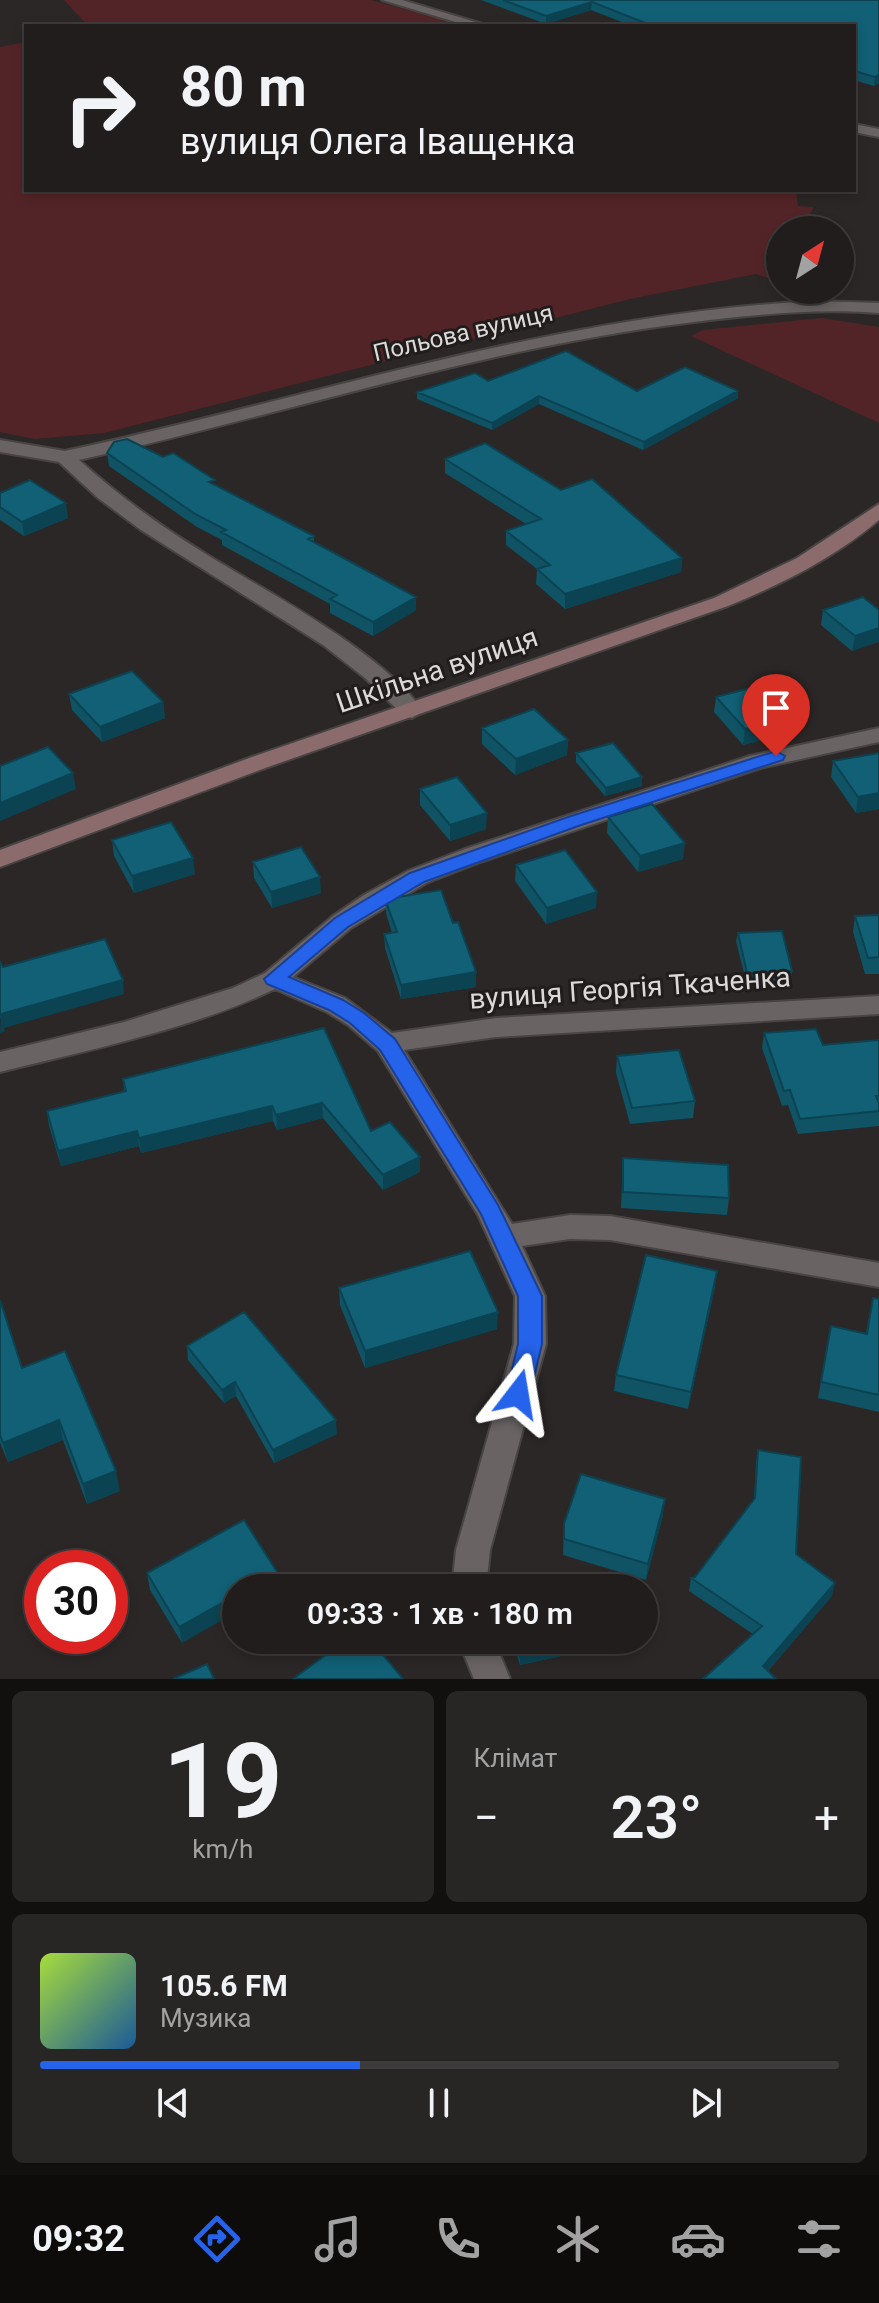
<!DOCTYPE html>
<html lang="uk">
<head>
<meta charset="utf-8">
<style>
  body { margin:0; font-family:Roboto,sans-serif; background:#282625; color:#f1f3f6; height:100vh; display:flex; flex-direction:column; font-size:30px; white-space:nowrap }
  * { box-sizing:border-box; margin:0 }
  p { font-size:26px; color:#a2a2a3 }
  .icon { flex:none; width:44px; height:44px; fill:none; stroke:currentColor; stroke-width:2; stroke-linecap:round; stroke-linejoin:round }
  .map { position:relative; height:1679px; overflow:hidden }
  .sheet { display:flex; flex-direction:column; gap:12px; padding:12px; background:#12100f; flex:1 }
  .sheet>* { flex:none }
  .hud { position:absolute; left:24px; top:24px; width:832px; height:168px; border-radius:0px; box-shadow:0 4px 12px #0003,0 0 0 2px #3d3b3b; background:#201d1c; color:#f1f3f6; overflow:hidden }
  .needle { width:52px; rotate:36deg }
  .fabs { position:absolute; left:766px; top:216px; display:grid; gap:16px }
  .fabs a { display:grid; place-items:center; width:88px; height:88px; border-radius:50%; background:#201d1c; box-shadow:0 4px 12px #0003,0 0 0 2px #3d3b3b; font-size:40px }
  .speed { position:absolute; left:24px; top:1550px; display:flex; gap:16px; font-size:40px; font-weight:700; text-align:center }
  .speed>* { display:grid; place-content:center; width:104px; height:104px; border-radius:50%; background:#201d1c; box-shadow:0 4px 12px #0003,0 0 0 2px #3d3b3b; line-height:1 }
  .speed .limit { border:12px solid #d22; background:#fff; color:#111 }
  .pin { position:absolute; display:grid; place-items:center; width:68px; height:68px; color:#fff; margin:-82px -34px; border-radius:50% 50% 50% 0; rotate:-45deg; box-shadow:0 0 8px #0007 }
  .pin .icon { rotate:45deg }
  .me { position:absolute; width:88px; margin:-44px; rotate:14deg; stroke-linejoin:round; filter:drop-shadow(0 0 6px #0008) }
  .turn { display:flex; align-items:center; gap:28px; height:168px; padding:0 24px; font-size:36px }
  .turn .icon { width:104px; height:104px; stroke-width:2.5 }
  .turn b { display:block; font-size:56px; line-height:68px }
  .big { font-size:60px; font-weight:600; line-height:1.1 }
  .sheet .tile { flex:1; display:flex; flex-direction:column; justify-content:center; gap:12px; min-width:0; padding:0 28px; border-radius:12px; background:#282625 }
  .sheet .dial { align-items:center; gap:0 }
  .dial b { font-size:104px; line-height:1 }
  .song { display:flex; align-items:center; gap:24px }
  .cover { width:96px; height:96px; border-radius:12px; background:linear-gradient(135deg,hsl(80 70% 55%),hsl(210 70% 35%)) }
  .played { height:8px; border-radius:4px; background:linear-gradient(90deg,#2563eb 40%,#3d3b3b 40%) }
  .keys { display:flex; justify-content:space-around; direction:ltr }
  .heat { display:flex; justify-content:space-between; align-items:center; font-size:44px; direction:ltr }
  .sheet .tiles { flex:1; display:grid; gap:12px; grid-template-columns:1fr 1fr }
  .tile:last-child { grid-column:span 2 }
  .trip { position:absolute; left:222px; top:1574px; width:436px; height:80px; border-radius:40px; background:#201d1c; box-shadow:0 4px 12px #0003,0 0 0 2px #3d3b3b; font-weight:600; line-height:80px; text-align:center }
  .tabs { display:flex; height:128px; justify-content:space-around; align-items:center; background:#0d0c0b; color:#a2a2a3 }
  .tabs .icon { width:56px; height:56px }
  .tabs .selected { color:#2563eb }
  .tabs b { font-size:36px; color:#f1f3f6 }
  .map>svg:first-child { display:block }
  .green { fill:#532427 }
  .lines { fill:none; stroke-linecap:round; stroke-linejoin:round }
  .street-casing { stroke:#484444; stroke-width:4 }
  .secondary-casing { stroke:#484444; stroke-width:4 }
  .street { fill:#696363; fill-rule:evenodd }
  .secondary { fill:#8b6b6c; fill-rule:evenodd }
  .wall { fill:#0f5365 }
  .shaded-wall { fill:#0c4352 }
  .building { fill:#116075; stroke:#0c4352; stroke-width:2 }
  .route { fill:#2563eb; stroke:#184099; stroke-width:2 }
  .labels { text-anchor:middle; dominant-baseline:central; stroke-width:6; stroke-linejoin:round; paint-order:stroke }
  .far-street-label { font-size:24px; fill:#dcd9d9; stroke:#221d1d }
  .street-label { font-size:28px; fill:#dcd9d9; stroke:#221d1d }
</style>
</head>
<body>
<div class="map">
<svg width="879" height="1679" viewBox="0 0 879 1679">
  <rect width="100%" height="100%" fill="#2b2726"/>
  <path class="green" d="M64,0H371L465,26H88Z
    M26,42V190H796L798,206L814,207L800,230H780V282L756,274L630,299L104,433L35,439L0,432V47Z
    M822,318L879,327V423L691,336L703,330Z"/>
  <g class="lines">
    <g class="street-casing">
      <path id="street" d="M382,0H402L489,26H469Z
        M854,124L879,129V137L854,132Z
        M817,301L879,303V313C815,308 750,315 686,323C480,349 281,415 79,460C117,494 157,524 201,551C266,592 379,649 423,711L412,718L404,716L365,678L323,645L141,530L98,498L59,462L0,452V440L65,451C315,397 560,313 817,301Z
        M879,728V742L764,767L483,861L426,883L351,928L293,977L345,998L392,1033L496,1018L879,996V1014L496,1037L404,1050L512,1224L570,1215L610,1216L879,1263V1287L610,1240L570,1239L522,1246L545,1296L546,1344L490,1550L486,1588H452L456,1550L514,1344L515,1296L478,1215L378,1051L348,1025L327,1012L275,989C189,1030 92,1049 0,1072V1052L124,1022L233,988L265,973L333,916L364,895L408,871L465,849L750,756Z
        M458,1640H494L510,1679H474Z"/>
    </g>
    <g class="secondary-casing">
      <path id="secondary" d="M879,504V520C834,558 782,584 728,606L268,767L0,867V850L252,757L714,598L797,558Z"/>
    </g>
    <use href="#street" class="street"/>
    <use href="#secondary" class="secondary"/>
  </g>
  <path class="wall" d="M481,0H879V83L874,86L854,80V26H632L591,10L546,24Z
    M488,381L637,391L738,398L643,450L539,404L492,430L417,399V392Z
    M107,453L215,485L314,536V542L416,610L373,636L330,613V604L222,545V540L197,527L109,466Z
    M445,459L561,490L682,558L681,572L565,609L536,584L537,569L506,545V531L526,524L445,473Z
    M0,493L68,518L24,536L0,520Z
    M823,610H879L852,651L821,625Z
    M69,694L163,702L165,718L102,742L72,710Z
    M716,697L801,730L743,745L714,712Z
    M482,728L568,740L567,755L515,775L482,744Z
    M576,753L642,786L605,796L576,762Z
    M879,753V809L856,813L831,777L833,761Z
    M420,789L486,829L450,841L420,805Z
    M608,817L683,859L638,872L607,833Z
    M112,840L195,874L134,893L114,856Z
    M253,862L321,893L272,908L254,878Z
    M516,865L596,908L546,924L515,881Z
    M385,899L476,987L401,999L385,948L384,934L392,933L386,913Z
    M879,915V974H865L853,932L855,916Z
    M738,933L792,971L791,980L746,981L736,941Z
    M324,1028L371,1131L420,1172L383,1190L323,1118L277,1130L273,1121L141,1153L139,1146L61,1166L49,1126L47,1111L124,1091L123,1079Z
    M764,1033L823,1045L879,1040V1126L798,1134L788,1105L782,1106L762,1048Z
    M617,1056L695,1101L693,1118L630,1124L616,1073Z
    M623,1158L729,1198L727,1215L621,1208Z
    M715,1287L688,1409L614,1391L616,1375Z
    M339,1288L497,1329L365,1368L340,1305Z
    M873,1298L879,1299V1412L818,1398L831,1326L866,1333Z
    M0,1300L22,1368L120,1491L87,1504L63,1440L8,1462L0,1443Z
    M187,1346L337,1434L274,1463L236,1396L224,1403L188,1360Z
    M758,1450L796,1554L832,1596L768,1671L703,1679L753,1634L689,1591L691,1578L695,1577L754,1500L756,1463Z
    M663,1515L646,1580L563,1555L564,1524Z
    M277,1572L279,1588H236L182,1643L150,1590L147,1573Z
    M512,1640H575L576,1645L575,1653L520,1665Z"/>
  <path class="shaded-wall" d="M592,2L591,10L546,24V16Z
    M879,75V83L874,86L875,77Z
    M738,391V398L643,450L644,442Z
    M539,396V404L492,430V423Z
    M66,503L68,518L24,536L22,522Z
    M682,558L681,572L565,609V594Z
    M416,597V610L373,636V622Z
    M879,628V642L852,651L855,636Z
    M163,702L165,718L102,742L100,727Z
    M804,714L801,730L743,745L745,729Z
    M568,740L567,755L515,775L516,759Z
    M73,773L76,789L0,821V803Z
    M642,777V786L605,796L606,788Z
    M879,793V809L856,813L858,797Z
    M487,813L486,829L450,841V825Z
    M685,843L683,859L638,872L640,856Z
    M193,858L195,874L134,893L132,876Z
    M320,877L321,893L272,908L271,892Z
    M597,892L596,908L546,924L547,908Z
    M476,972V987L401,999V985Z
    M123,980L124,994L4,1028L5,1031L0,1033L1,1014Z
    M322,1103L323,1118L277,1130L276,1115Z
    M272,1106L273,1121L141,1153L139,1138Z
    M137,1131L139,1146L61,1166L58,1151Z
    M420,1157V1172L383,1190V1175Z
    M717,1271L715,1287L688,1409L691,1392Z
    M498,1312L497,1329L365,1368V1351Z
    M235,1382L236,1396L224,1403L222,1390Z
    M59,1420L63,1440L8,1462L3,1443Z
    M336,1420L337,1434L274,1463L273,1450Z
    M116,1471L120,1491L87,1504L83,1484Z
    M665,1499L663,1515L646,1580L648,1564Z
    M277,1572L279,1588H249Z
    M835,1583L832,1596L761,1679L763,1666Z
    M236,1595V1612L182,1643L179,1627Z
    M576,1645L575,1653L520,1665V1657Z"/>
  <path class="building" d="M503,0H879V75L875,77L854,71V26H653L592,2L546,16Z
    M566,351L637,391L685,367L738,391L644,442L539,396L492,423L417,392L475,373L488,381Z
    M127,439L163,457L173,453L215,480L209,482L314,536L308,539L416,597L373,622L330,599L337,595L221,532L226,530L195,514L107,453L114,442Z
    M485,443L561,490L592,479L682,558L565,594L537,569L550,565L506,531L541,519L445,459Z
    M30,480L66,503L22,522L0,507V493Z
    M863,597L879,610V628L855,636L823,610Z
    M132,671L163,702L100,727L69,694Z
    M773,682L804,714L745,729L716,697Z
    M534,709L568,740L516,759L482,728Z
    M613,743L642,777L606,788L576,753Z
    M48,747L73,773L0,803V766Z
    M879,753V793L858,797L833,761Z
    M457,777L487,813L450,825L420,789Z
    M652,804L685,843L640,856L608,817Z
    M171,822L193,858L132,876L112,840Z
    M301,847L320,877L271,892L253,862Z
    M565,850L597,892L547,908L516,865Z
    M441,890L453,923L458,922L476,972L401,985L384,934L397,932L385,899Z
    M879,915V957L868,958L855,916Z
    M782,931L792,971L747,973L738,933Z
    M105,939L123,980L1,1014L2,1017L0,1018V962L3,967Z
    M324,1028L371,1131L390,1122L420,1157L383,1175L322,1103L276,1115L272,1106L139,1138L137,1131L58,1151L47,1111L126,1091L123,1079Z
    M816,1029L823,1045L879,1040V1096H876L879,1103V1111L800,1119L790,1090L784,1091L764,1033Z
    M679,1050L695,1101L632,1108L617,1056Z
    M623,1158L728,1165L729,1198L623,1192Z
    M470,1251L498,1312L365,1351L339,1288Z
    M646,1255L717,1271L691,1392L616,1375Z
    M873,1298L879,1299V1395L821,1382L831,1326L867,1334Z
    M0,1300L22,1368L65,1351L116,1471L83,1484L59,1420L3,1443L0,1435Z
    M244,1312L336,1420L273,1450L235,1382L222,1390L187,1346Z
    M758,1450L801,1457L796,1554L835,1583L763,1666L776,1679H703L762,1626L691,1578L695,1577L755,1498Z
    M581,1474L665,1499L648,1564L564,1539V1524Z
    M244,1520L277,1572L249,1588H236V1595L179,1627L147,1573Z
    M346,1640H371L403,1679H293Z
    M515,1640H575L576,1645L520,1657Z
    M207,1664L214,1679H173Z"/>
  <path class="route" d="M776,751L785,756L783,760L581,825L424,882L348,927L289,977L343,1000L364,1013L395,1039L498,1205L542,1296V1344L530,1394L526,1401L518,1404L509,1401L506,1394L518,1344V1296L481,1214L380,1050L350,1023L329,1010L267,984L264,979L335,918L410,873L568,817Z"/>
  <g class="labels">
    <g class="far-street-label">
      <text transform="translate(463 333) rotate(-13)">Польова вулиця</text>
    </g>
    <g class="street-label">
      <text transform="translate(437 670) rotate(-19)">Шкільна вулиця</text>
      <text transform="translate(630 988) rotate(-4)">вулиця Георгія Ткаченка</text>
    </g>
  </g>
</svg>
<div class="fabs">
<a><svg class="needle" viewBox="-14 -14 28 28"><path d="M0-13l5 13h-10z" fill="#e53935"/><path d="M0 13l5-13h-10z" fill="#a2a2a3"/></svg></a>
</div>
<div class="speed"><div class="limit">30</div></div>
<div class="pin" style="left:776px;top:756px;background:#d93025"><svg class="icon" aria-label="arrive" viewBox="0 0 24 24"><path d="M6 21V4h12l-3 4 3 4H6"/></svg></div>
<svg class="me" style="left:518px;top:1394px" viewBox="-20 -20 40 40"><path d="M0-17L14 15 0 8-14 15z" fill="#2563eb" stroke="#fff" stroke-width="4"/></svg>
<div class="trip">09:33 · 1 хв · 180 m</div>
<div class="hud">
<div class="turn"><svg class="icon" aria-label="right" viewBox="0 0 24 24"><path d="M7 20v-9h11M14 6l5 5-5 5"/></svg><div><b>80 m</b>вулиця Олега Іващенка</div></div>
</div>
</div>
<section class="sheet">
<div class="tiles">
<div class="tile dial"><b>19</b><p>km/h</p></div>
<div class="tile"><p>Клімат</p>
<div class="heat"><a>−</a><b class="big">23°</b><a>+</a></div>
</div>
<div class="tile">
<div class="song"><i class="cover"></i><div><b>105.6 FM</b><p>Музика</p></div></div>
<div class="played"></div>
<div class="keys"><svg class="icon" aria-label="previous" viewBox="0 0 24 24"><path d="M18 5L8 12l10 7zM5 5v14"/></svg><svg class="icon" aria-label="pause" viewBox="0 0 24 24"><path d="M8 5v14M16 5v14"/></svg><svg class="icon" aria-label="next" viewBox="0 0 24 24"><path d="M6 5l10 7-10 7zM19 5v14"/></svg></div>
</div>
</div>
</section>
<nav class="tabs">
<b>09:32</b>
<svg class="icon selected" aria-label="directions" viewBox="0 0 24 24"><path d="M12 3l9 9-9 9-9-9zM9 14v-3h6M13 9l2 2-2 2"/></svg>
<svg class="icon" aria-label="music" viewBox="0 0 24 24"><path d="M9 18V5l10-2v13"/><circle cx="6" cy="18" r="3"/><circle cx="16" cy="16" r="3"/></svg>
<svg class="icon" aria-label="phone" viewBox="0 0 24 24"><path d="M5 4h4l2 5-3 2q2 4 5 5l2-3 5 2v4C11 20 4 13 5 4z"/></svg>
<svg class="icon" aria-label="climate" viewBox="0 0 24 24"><path d="M12 3v18M4 7l16 10M4 17L20 7"/></svg>
<svg class="icon" aria-label="car" viewBox="0 0 24 24"><path d="M5 17H2v-5l4-1 3-4h7l3 4 3 1v5h-3M9 17h6M6 11h13"/><circle cx="7" cy="17" r="2"/><circle cx="17" cy="17" r="2"/></svg>
<svg class="icon" aria-label="filters" viewBox="0 0 24 24"><path d="M4 7h16M4 17h16"/><circle cx="9" cy="7" r="2"/><circle cx="15" cy="17" r="2"/></svg>
</nav>
</body>
</html>
